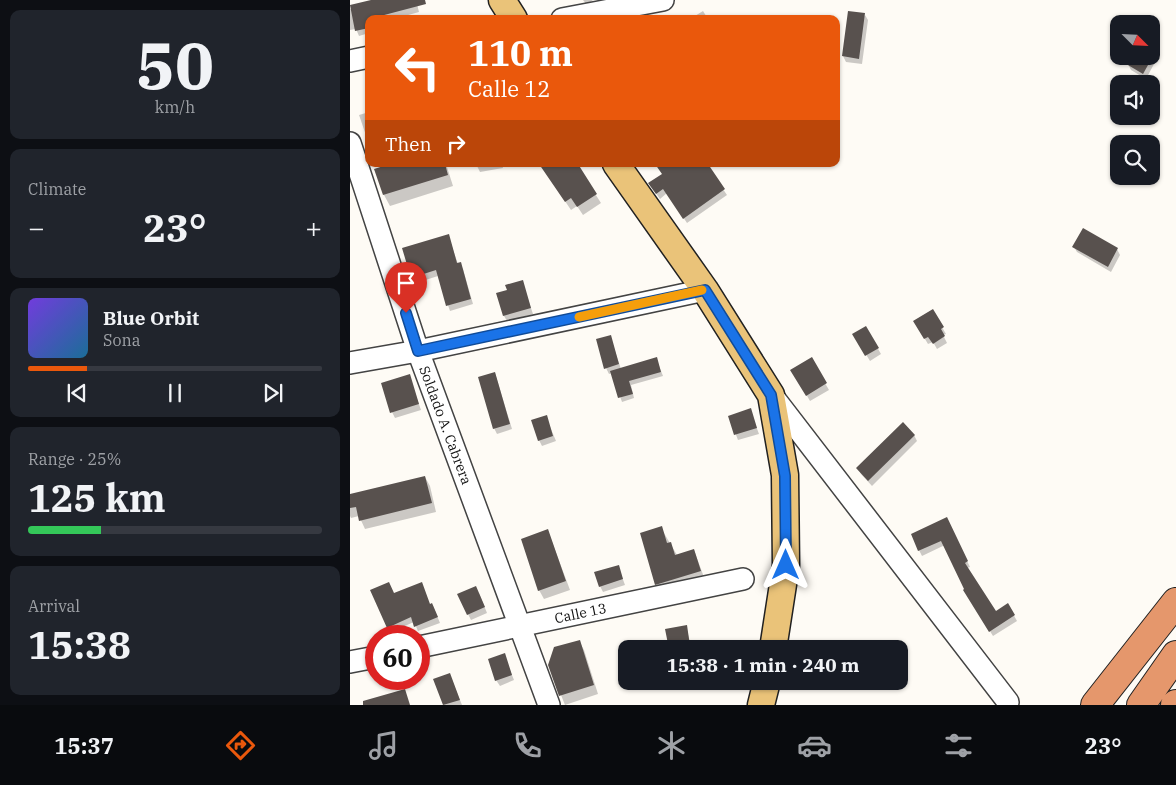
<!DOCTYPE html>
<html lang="en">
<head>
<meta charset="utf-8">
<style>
  body { margin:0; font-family:"IBM Plex Serif",serif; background:#20242c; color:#f1f3f6; height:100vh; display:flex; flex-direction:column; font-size:19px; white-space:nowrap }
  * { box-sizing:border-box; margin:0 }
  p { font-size:16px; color:#9ea1a6 }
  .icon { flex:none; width:28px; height:28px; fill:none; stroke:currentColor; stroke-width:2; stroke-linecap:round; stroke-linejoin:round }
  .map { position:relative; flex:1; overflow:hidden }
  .panel { display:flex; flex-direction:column; gap:10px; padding:10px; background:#0d0f14; width:350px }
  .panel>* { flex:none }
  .hud { position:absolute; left:15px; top:15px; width:475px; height:152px; border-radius:10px; box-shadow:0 1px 4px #0004; background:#ea580c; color:#fff; overflow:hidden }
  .needle { width:32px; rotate:114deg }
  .controls { position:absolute; left:760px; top:15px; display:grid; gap:10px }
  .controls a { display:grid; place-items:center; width:50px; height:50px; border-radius:10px; background:#171b24; box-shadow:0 1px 4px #0004; font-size:25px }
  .speed { position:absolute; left:15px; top:625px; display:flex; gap:10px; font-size:25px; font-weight:700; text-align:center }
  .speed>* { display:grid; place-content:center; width:65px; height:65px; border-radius:50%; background:#171b24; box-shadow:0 1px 4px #0004; line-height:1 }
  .speed .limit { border:8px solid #d22; background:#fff; color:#111 }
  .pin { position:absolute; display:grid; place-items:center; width:42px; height:42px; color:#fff; margin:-51px -21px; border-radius:50% 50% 50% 0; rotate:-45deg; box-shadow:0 0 5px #0007 }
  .pin .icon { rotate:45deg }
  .me { position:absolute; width:55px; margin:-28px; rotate:0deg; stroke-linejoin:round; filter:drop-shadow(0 0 4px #0008) }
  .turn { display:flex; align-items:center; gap:18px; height:105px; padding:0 20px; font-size:22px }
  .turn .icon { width:65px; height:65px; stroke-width:2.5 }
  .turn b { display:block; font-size:35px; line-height:42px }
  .then { display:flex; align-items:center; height:48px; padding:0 20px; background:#0003; gap:10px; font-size:19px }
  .big { font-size:38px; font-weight:800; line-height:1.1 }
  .panel .tile { flex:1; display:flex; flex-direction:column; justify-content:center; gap:8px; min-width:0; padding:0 18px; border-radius:10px; background:#20242c }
  .panel .dial { align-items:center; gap:0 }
  .dial b { font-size:65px; line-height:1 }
  .song { display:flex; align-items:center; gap:15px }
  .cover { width:60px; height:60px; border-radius:8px; background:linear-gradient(135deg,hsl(260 70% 55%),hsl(200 70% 35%)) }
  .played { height:5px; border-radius:2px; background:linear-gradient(90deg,#ea580c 20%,#363941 20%) }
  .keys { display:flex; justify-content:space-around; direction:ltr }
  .heat { display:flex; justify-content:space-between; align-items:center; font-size:28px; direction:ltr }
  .charge { height:8px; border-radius:4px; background:linear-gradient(90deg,#34c759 25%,#363941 0) }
  .trip { position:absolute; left:268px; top:640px; width:290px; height:50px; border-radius:10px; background:#171b24; box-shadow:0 1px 4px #0004; font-weight:800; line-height:50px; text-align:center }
  .tab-bar { display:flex; height:80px; justify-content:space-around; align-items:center; background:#090b0e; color:#9ea1a6 }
  .tab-bar .icon { width:35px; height:35px }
  .tab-bar .current { color:#ea580c }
  .tab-bar b { font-size:22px; color:#f1f3f6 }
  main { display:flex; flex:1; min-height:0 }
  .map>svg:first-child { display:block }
  .shadow { fill:#0003 }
  .building { fill:#58514e }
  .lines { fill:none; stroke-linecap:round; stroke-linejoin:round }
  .minor-casing { stroke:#434343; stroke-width:24 }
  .major-casing { stroke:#212121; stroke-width:29 }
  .highway-casing { stroke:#212121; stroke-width:30 }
  .minor { stroke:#fff; stroke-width:21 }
  .major { stroke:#eac379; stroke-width:26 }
  .highway { stroke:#e5976c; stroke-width:28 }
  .route-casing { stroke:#114b97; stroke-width:12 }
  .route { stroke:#1a73e8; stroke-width:9 }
  .slow { stroke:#f59e0b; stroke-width:9 }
  .labels { text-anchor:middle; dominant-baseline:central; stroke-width:5; stroke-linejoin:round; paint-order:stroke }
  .street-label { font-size:14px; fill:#101010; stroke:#fff }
</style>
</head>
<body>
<main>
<section class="panel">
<div class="tile dial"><b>50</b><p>km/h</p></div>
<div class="tile"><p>Climate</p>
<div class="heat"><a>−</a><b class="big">23°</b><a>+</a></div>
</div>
<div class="tile">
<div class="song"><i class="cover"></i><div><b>Blue Orbit</b><p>Sona</p></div></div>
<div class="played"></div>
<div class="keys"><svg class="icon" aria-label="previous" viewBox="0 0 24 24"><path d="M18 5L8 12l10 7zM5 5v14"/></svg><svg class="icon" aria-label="pause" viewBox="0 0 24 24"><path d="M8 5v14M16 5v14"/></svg><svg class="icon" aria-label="next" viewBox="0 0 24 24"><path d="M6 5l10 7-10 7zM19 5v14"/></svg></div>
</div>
<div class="tile"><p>Range · 25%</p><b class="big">125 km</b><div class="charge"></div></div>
<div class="tile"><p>Arrival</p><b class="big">15:38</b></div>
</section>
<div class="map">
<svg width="826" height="705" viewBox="0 0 826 705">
  <rect width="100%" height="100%" fill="#fefbf5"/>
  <path class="shadow" d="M31,0H66L69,12L44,19H19V33L9,36L6,29L0,30V9Z
    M233,0H243L237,5Z
    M353,11L358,19H340Z
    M515,15L518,20L512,64L496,62L493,56Z
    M801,58L804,64L796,79L781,70L778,64Z
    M19,112V144L9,115Z
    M40,164H96L103,186L40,206L34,195L26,169Z
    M126,164H152L153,168L130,172Z
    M190,164H226L251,203L233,215L227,206L221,210Z
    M307,164H331L339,174L356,164L377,195L337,223L317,193L310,199L303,189L313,174Z
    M98,235L108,264H110L113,269L123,304L100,311L88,276L66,283L54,249Z
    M724,247L767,249L770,255L761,272L727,252Z
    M172,281L183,314L157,321L154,316L158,290Z
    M582,310L596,334L593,335L597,343L587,349L583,342L578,344L564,321Z
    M516,328L531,354L520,361L504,335Z
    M260,336L271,369L306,358L313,376L281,385L284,398L272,402L262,373L259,374L256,368Z
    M461,359L479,390L460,401L442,370Z
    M145,373L162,429L147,434L144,428Z
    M59,376L71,410L45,418L42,412Z
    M400,410L409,434L388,440L379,417Z
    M196,417L206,441L192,446L189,440Z
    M564,435L567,441L522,486L511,474L508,469Z
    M75,477L80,486L86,512L15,529L9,516L1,518L0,516V495Z
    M599,524L620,567L617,568L645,613L658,605L667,621L643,636L614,590L616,589L595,545L572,556L569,550Z
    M311,528L327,555L344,550L355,580L311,593L306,584Z
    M198,531L220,590L194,599L189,590Z
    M268,566L275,585L253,592L250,586Z
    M129,593L137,613L121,620L118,614Z
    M44,594L83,606L90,623L68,631L64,622L41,632L38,627Z
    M336,627L342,649H320L317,630Z
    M229,641L234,650L248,694L215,705L199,665Z
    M154,655L164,680L150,686L146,680Z
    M276,656V681H323L324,683L303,687L300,684L276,688L273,682L269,657Z
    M85,679L102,680L112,705H94Z"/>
  <path class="building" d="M21,0H75L76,4L19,19V28L5,31L0,5Z
    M498,11L515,13L509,59L492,56Z
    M763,56H803L793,74Z
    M40,164H95L98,175L33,195L24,169Z
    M189,164H228L247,194L227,207L221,198L215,202Z
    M305,164H358L375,189L333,219L313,189L306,194L298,183L312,174Z
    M733,228L768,248L758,267L722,247Z
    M99,234L107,263L111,262L121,299L96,306L86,270L61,278L52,248Z
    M173,280L181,308L153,316L146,293L157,290L155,285Z
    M583,309L594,327L591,329L595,336L583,344L578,337L574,339L563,321Z
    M516,326L529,348L515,356L502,334Z
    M261,335L269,364L254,369L246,339Z
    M307,357L311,372L279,381L283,394L268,398L260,371Z
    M462,357L477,383L456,396L440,370Z
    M145,372L160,424L143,429L128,377Z
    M60,374L69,404L40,413L31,383Z
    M401,408L407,428L384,435L378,416Z
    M197,415L203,436L188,441L181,420Z
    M553,422L565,435L518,481L506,468Z
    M75,476L82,503L9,521L6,507L0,508V494Z
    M597,517L618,561L615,563L646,611L658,603L665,615L639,632L613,590L614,589L591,541L568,551L561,534Z
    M312,526L317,543L321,542L325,555L344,549L351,571L305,585L290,533Z
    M198,529L216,581L188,591L171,539Z
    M269,565L273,579L249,587L244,572Z
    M39,582L44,593L72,582L80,604L82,603L88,617L64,627L61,617L37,628L20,590Z
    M126,586L135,607L117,615L107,594Z
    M337,625L340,646L325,649L324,643L318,644L315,629Z
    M230,640L244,685L209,696L198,665L204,647Z
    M155,653L162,675L145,681L138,659Z
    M100,673L110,700L93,705L83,679Z
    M55,689L60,705H13V701Z"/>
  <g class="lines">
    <g class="minor-casing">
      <g id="minor">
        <path d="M212,19L313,0"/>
        <path d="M0,61L19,57"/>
        <path id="s1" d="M0,143L68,351L199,705"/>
        <path d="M0,363L68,351L355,290"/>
        <path d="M421,394L658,702"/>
        <path id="s2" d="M69,647L393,579"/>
        <path d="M0,662L26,657"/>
      </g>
    </g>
    <g class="major-casing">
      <path id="major" d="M152,0L164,19
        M266,164L355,290L421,395L435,475L436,565L423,649
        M411,705L417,681"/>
    </g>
    <g class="highway-casing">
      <path id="highway" d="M745,705L826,602
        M791,705L826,655
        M825,705L826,704"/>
    </g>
    <use href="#minor" class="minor"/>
    <use href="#major" class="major"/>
    <use href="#highway" class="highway"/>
  </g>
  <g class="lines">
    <g class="route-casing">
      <path id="route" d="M56,313L68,351L355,290L421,395L435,476L436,565"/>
    </g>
    <use href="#route" class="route"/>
    <path class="slow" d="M229,317L352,290"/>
  </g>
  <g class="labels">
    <g class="street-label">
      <text stroke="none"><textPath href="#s1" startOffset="298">Soldado A. Cabrera</textPath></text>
      <text stroke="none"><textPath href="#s2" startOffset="165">Calle 13</textPath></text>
    </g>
  </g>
</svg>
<div class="controls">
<a><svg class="needle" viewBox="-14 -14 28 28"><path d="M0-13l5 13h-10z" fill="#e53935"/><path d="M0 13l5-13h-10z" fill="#9ea1a6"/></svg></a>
<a><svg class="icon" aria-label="sound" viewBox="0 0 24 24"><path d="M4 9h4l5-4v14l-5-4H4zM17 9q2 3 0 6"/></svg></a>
<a><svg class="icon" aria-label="search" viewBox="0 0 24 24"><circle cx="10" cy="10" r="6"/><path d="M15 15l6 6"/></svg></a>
</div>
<div class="speed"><div class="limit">60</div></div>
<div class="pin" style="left:56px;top:313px;background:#d93025"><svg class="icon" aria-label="arrive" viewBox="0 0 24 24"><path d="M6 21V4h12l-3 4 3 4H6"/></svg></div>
<svg class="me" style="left:436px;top:565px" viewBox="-20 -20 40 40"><path d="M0-17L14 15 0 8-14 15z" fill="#1a73e8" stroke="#fff" stroke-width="4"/></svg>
<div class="trip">15:38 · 1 min · 240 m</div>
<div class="hud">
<div class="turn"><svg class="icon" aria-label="left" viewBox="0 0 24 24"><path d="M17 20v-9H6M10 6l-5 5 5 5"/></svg><div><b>110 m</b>Calle 12</div></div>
<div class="then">Then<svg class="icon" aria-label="right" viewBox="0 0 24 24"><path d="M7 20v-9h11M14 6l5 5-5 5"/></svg></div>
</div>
</div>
</main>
<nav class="tab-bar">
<b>15:37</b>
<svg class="icon current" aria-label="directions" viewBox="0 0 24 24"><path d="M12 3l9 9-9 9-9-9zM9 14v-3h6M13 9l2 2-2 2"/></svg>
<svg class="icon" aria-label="music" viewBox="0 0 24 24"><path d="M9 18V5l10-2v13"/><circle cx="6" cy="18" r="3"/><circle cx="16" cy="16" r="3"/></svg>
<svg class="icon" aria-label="phone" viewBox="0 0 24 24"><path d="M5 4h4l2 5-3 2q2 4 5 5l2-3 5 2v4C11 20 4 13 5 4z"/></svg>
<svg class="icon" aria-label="climate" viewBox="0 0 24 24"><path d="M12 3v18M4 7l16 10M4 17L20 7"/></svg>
<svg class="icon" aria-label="car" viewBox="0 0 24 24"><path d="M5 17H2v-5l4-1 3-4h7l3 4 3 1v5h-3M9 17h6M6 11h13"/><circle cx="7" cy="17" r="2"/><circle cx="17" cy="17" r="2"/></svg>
<svg class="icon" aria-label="filters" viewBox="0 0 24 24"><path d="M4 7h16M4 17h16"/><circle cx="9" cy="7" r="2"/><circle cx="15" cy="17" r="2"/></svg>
<b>23°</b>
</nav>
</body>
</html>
